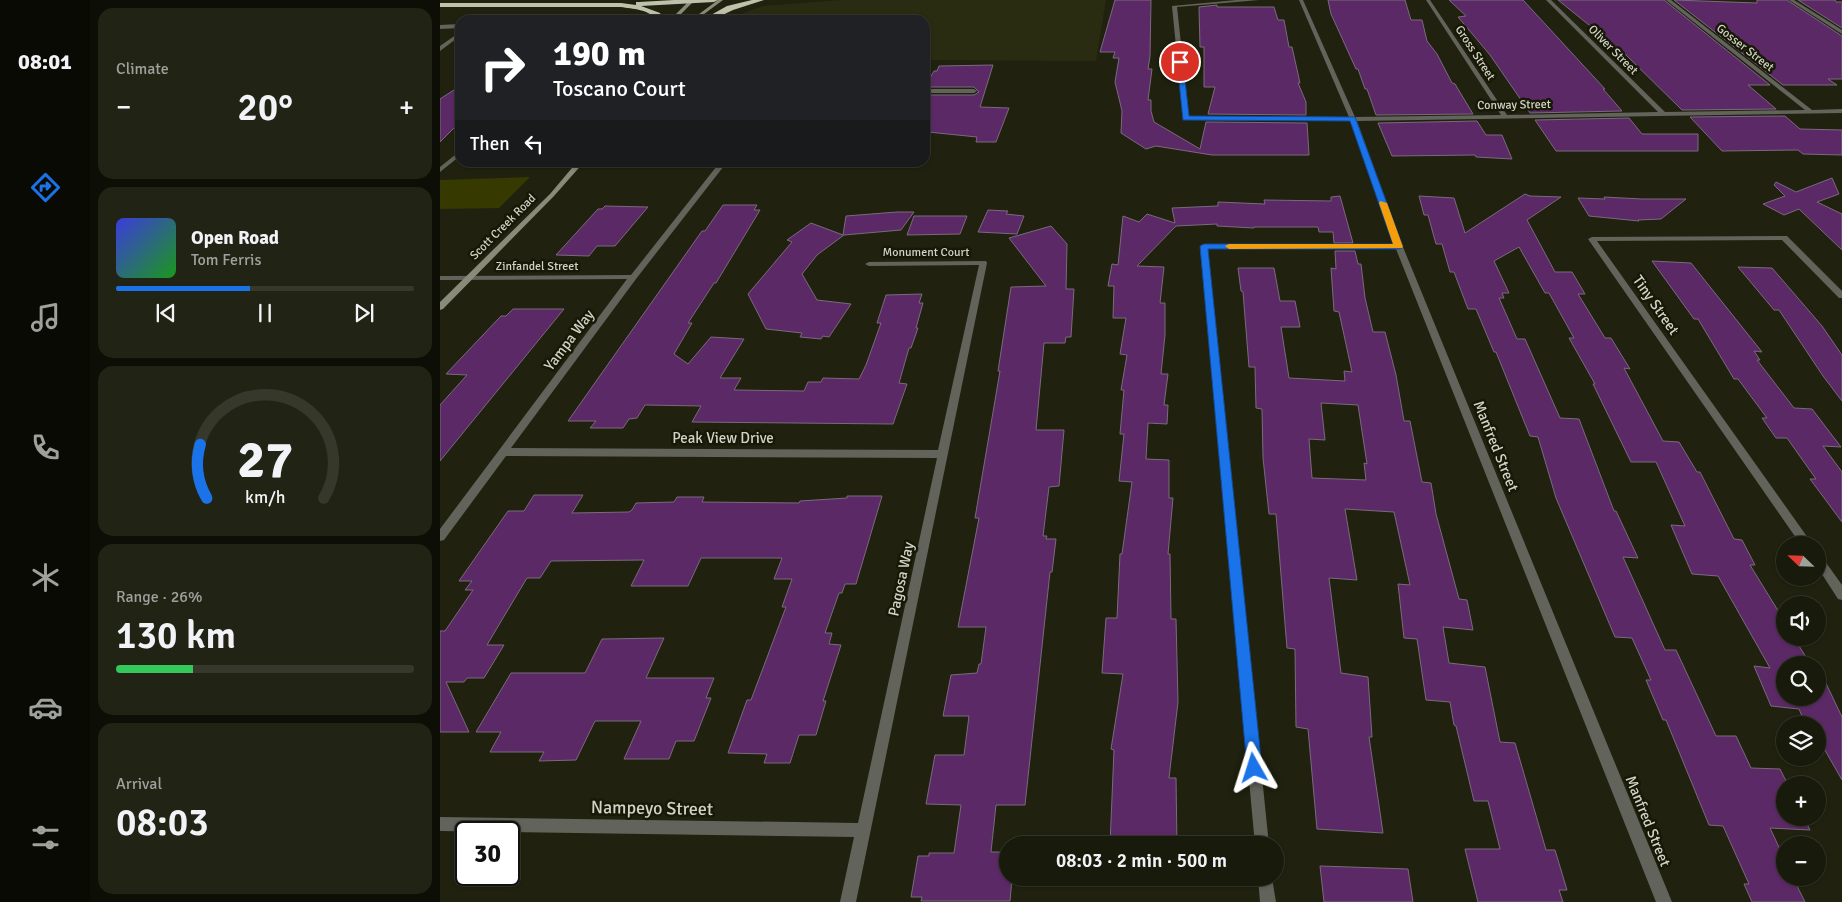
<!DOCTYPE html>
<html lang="en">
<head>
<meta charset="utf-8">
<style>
  body { margin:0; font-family:Signika,sans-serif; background:#212314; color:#f1f3f6; height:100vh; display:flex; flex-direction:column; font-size:19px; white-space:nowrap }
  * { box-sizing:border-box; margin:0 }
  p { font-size:16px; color:#9fa19d }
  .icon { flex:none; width:28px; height:28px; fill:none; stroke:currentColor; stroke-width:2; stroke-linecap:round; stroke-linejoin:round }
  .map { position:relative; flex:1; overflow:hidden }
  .panel { display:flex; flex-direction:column; gap:8px; padding:8px; background:#0d0e06; width:350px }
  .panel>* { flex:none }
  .hud { position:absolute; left:15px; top:15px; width:475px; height:152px; border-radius:15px; box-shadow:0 1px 4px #0004,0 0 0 1px #36382c; background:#202124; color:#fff; overflow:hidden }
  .needle { width:32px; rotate:293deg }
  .fabs { position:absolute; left:1336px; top:536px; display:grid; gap:10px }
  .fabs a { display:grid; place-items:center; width:50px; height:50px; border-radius:50%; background:#181a0b; box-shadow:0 1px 4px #0004,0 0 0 1px #36382c; font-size:25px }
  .speed { position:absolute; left:15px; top:821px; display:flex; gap:10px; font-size:25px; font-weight:700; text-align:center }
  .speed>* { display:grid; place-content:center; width:65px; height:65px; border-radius:50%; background:#181a0b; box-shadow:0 1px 4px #0004,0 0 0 1px #36382c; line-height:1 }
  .speed .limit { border:2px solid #111; border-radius:8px; background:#fff; color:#111 }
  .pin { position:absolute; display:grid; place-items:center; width:42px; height:42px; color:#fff; margin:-21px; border:2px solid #fff; border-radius:50%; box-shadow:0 1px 5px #0007 }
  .me { position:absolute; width:55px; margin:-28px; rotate:354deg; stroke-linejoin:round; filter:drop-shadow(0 0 4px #0008) }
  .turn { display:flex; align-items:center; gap:18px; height:105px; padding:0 15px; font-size:22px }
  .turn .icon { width:65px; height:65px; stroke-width:2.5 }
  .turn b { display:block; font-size:35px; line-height:42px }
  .then { display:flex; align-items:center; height:48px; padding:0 15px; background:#0003; gap:10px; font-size:19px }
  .big { font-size:38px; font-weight:600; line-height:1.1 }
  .panel .tile { flex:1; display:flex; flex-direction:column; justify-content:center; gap:8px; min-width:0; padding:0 18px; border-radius:15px; background:#212314 }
  .panel .dial { align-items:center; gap:0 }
  .dial svg { height:130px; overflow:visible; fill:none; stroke:#36382c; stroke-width:7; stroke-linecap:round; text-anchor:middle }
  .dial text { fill:#f1f3f6; stroke:none }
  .song { display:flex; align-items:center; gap:15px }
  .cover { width:60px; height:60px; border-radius:8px; background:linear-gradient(135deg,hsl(240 70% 55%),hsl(120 70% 35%)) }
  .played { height:5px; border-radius:2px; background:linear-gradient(90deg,#1a73e8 45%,#36382c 45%) }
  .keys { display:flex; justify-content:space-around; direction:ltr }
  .heat { display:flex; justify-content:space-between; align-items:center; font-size:28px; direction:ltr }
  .charge { height:8px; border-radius:4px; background:linear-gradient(90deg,#34c759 26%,#36382c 0) }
  .trip { position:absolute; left:559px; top:836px; width:285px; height:50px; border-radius:25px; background:#181a0b; box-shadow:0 1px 4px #0004,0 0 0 1px #36382c; font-weight:600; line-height:50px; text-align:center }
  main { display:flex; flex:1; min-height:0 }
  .dock { display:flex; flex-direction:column; width:90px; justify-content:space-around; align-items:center; background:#0a0a04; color:#9fa19d }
  .dock .icon { width:35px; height:35px }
  .dock .selected { color:#1a73e8 }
  .dock b { font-size:22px; color:#f1f3f6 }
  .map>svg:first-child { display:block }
  .built { fill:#292c11 }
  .green { fill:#363900 }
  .building { fill:#5c2967; stroke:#796a7c; fill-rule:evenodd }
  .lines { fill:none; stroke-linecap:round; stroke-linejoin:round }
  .minor { fill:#62635a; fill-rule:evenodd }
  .secondary { fill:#888a7a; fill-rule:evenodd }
  .motorway { fill:#bfc2aa; fill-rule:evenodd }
  .route { fill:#1a73e8; stroke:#114b97 }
  .slow { fill:#f59e0b }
  .labels { text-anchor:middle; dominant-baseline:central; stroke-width:5; stroke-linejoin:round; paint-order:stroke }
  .far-street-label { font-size:12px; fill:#d1d3c7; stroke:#171806 }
  .street-label { font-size:15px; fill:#d1d3c7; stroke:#171806 }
  .near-street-label { font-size:18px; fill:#d1d3c7; stroke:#171806 }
</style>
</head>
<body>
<main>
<nav class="dock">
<b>08:01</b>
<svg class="icon selected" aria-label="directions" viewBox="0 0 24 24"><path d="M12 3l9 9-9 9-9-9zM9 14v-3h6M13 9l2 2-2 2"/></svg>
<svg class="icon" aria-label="music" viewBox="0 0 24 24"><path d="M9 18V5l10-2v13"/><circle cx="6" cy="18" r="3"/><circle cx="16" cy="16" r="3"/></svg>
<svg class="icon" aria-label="phone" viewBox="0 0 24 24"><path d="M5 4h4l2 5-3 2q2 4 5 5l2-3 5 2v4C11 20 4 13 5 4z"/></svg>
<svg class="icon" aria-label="climate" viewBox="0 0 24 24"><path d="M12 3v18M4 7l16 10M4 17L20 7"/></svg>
<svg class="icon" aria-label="car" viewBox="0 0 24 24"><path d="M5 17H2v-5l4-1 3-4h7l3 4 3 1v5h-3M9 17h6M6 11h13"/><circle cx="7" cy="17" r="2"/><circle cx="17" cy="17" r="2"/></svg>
<svg class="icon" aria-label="filters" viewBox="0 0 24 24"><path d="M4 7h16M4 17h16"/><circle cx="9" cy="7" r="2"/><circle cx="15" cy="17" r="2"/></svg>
</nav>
<section class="panel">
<div class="tile"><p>Climate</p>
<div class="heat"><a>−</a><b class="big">20°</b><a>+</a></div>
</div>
<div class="tile">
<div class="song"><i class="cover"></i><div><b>Open Road</b><p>Tom Ferris</p></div></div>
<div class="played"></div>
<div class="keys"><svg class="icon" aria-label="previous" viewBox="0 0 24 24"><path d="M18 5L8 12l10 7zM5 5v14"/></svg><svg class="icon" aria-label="pause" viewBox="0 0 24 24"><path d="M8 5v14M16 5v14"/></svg><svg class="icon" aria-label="next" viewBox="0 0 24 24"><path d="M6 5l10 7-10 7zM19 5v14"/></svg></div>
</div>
<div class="tile dial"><svg viewBox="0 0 100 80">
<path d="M14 69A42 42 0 1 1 86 69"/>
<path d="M14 69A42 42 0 0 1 10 36" stroke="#1a73e8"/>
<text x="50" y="56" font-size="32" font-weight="700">27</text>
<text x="50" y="72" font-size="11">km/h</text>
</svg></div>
<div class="tile"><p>Range · 26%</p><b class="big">130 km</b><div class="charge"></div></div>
<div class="tile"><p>Arrival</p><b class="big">08:03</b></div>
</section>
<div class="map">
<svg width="1402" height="902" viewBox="0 0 1402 902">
  <rect width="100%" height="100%" fill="#20220f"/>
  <path class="built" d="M401,0H666L656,61L485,60V20H284L323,6Z"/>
  <path class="green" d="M90,177L59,208L0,209V180Z"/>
  <path class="building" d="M675,0H711L710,56L708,69H712L708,100H711V111L714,122L760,149L766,122L867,123L869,155H772L716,146L706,149L681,133L682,111L675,82L679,58H673L675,52H660Z
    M888,0H965L971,20H982L987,41L997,54L1012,83L1015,84L1033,114L936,115L927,89H925L918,69H916L891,14Z
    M1009,0H1083L1165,89H1163L1182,111L1090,113L1050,55L1018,17L1026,16Z
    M1118,0H1224L1330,85H1308L1336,109L1242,110L1185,54Z
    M1234,0L1317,3V0H1347L1402,36V79H1388L1397,85H1343Z
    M1358,0H1395L1396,2H1402V28Z
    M777,5V7H834L838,20H844L849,47H852L860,83H858L866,102V115L768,114L775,87H764V47H760L759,7Z
    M553,65L540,107L569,108L556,142H536L537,137L488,132L491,124H485V95H534L539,92L534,87H485L494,71H497L499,66Z
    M20,86V127H15L0,142V99Z
    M1345,116L1360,129L1402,130V155L1363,154L1358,150L1282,151L1250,117Z
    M1189,118L1202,134H1258V151H1116L1095,120Z
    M1037,121L1046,135H1062L1072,159L1036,157L1035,155L952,156L938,123Z
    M1392,178L1399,194L1377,202L1402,214V250L1359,209L1344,215L1323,204L1345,196L1334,185L1336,182L1356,192Z
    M1085,194L1090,196L1121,197L1087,220L1115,272H1132L1145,294H1138L1165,338H1171L1190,369L1184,368L1223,441L1239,442L1257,472H1260L1294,539L1302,540L1315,565H1310L1345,622V638H1354L1371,665H1345V698H1378V674L1382,675L1402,717V780L1378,738V725H1366L1359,709L1331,706L1314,666L1330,668L1278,576L1252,574L1231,525L1245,526L1216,462H1191L1153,384H1155L1129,338H1134L1109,293H1105L1079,247L1054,261L1069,293H1062L1064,298H1059L1077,339H1085L1120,418L1139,419L1174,511H1176L1198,558L1183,557L1225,650H1236L1276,736H1296L1311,768L1340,769L1348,785H1345V818H1364L1370,830L1330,828L1345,860V878H1353L1365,902H1312L1304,884H1309L1283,826L1269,825L1226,720H1223L1206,680H1211L1192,638L1175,637L1116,498L1098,437L1090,436L1056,352H1054L1036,309H1028L1014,272H1010L1002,244H996L988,215H984L979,196L1014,198L1025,233Z
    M900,196L913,243H894L893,232H879L878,227H814V228L777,226V224L736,226L697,266L724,267L720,303H725V335L721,374H728L724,405H728L727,424L708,423L706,459L729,460V498H733L728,554H730L731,619H736L738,702L729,778H736L737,845H670L674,750L671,749L683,674L662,673L666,618H677L680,554H682L692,482L679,481L684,434H680L684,390H681L687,355L680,354L686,318H673L674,286H668L672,264L678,265L683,216L699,222L707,214L735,223L732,208L778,206V202L825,204L824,200L891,201V197Z
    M1164,197L1202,199H1246L1221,219L1198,220L1199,221L1149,216L1138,198L1165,199Z
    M283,205H317L314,210H320L276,283H274L248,323H252L234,354L248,364L271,337L304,339L280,378H301L294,390L364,391L368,382H381L383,378L419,379L426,365L441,323H437L446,295L482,294L479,303H483L476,328H478L471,348H469L459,383L467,384L453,424L252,422L261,406L205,405L197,418L189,419L183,428H150L156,421H128L262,231H265Z
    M165,206L208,207L175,246H157L149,256L116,255L158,209H162Z
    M548,210L568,211L566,214L584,216L577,234L538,232Z
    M457,212H474L461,230L404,235L377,255L362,274L377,300L411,304L389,337L383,336L381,339L360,337L362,333L326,329L308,294L352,242L347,240L371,223L403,235L406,216Z
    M474,216H527L520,234L467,235Z
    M611,226L627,244L626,289H634L631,337H626L625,343H604L596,430H624L619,486L609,487L603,536H607L606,539H616L612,572H610L585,805H556L551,852H568V878H572L570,901H481L482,897H471L478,856H489V853H514L521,805L486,804L495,755H524L529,716H503L511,675L537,673L539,664H541L546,627H518L539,518H535L560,371H558L571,287L606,286L569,238Z
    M895,251H915L918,264H921L925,298L933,332H945L956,375L964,421H970L982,482L991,483L996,514L1019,599L1027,600L1033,630L1003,627L1009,663L1045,667L1060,742L1075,743L1106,850H1115L1127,890H1119L1123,902H1038L1025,849H1060L1048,801H1034L1016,726L1014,725L1010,702L986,700L977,639L964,638L958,584L970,585L954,512L905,509L917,580L889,578L901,673L928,677L932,737H929L943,833L877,829L868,729L856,727L855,649L847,648L836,514H829L823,458L822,409L816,408L815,367H809L803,292L801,291L798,268H834L840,301H855L860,327H841L849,378L905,381L904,371L912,372L899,312L894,311L891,268L896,269ZM881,403L918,405L927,464L924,463L926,480L872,478L869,439L885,440Z
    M1212,261L1251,263L1322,352L1314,351L1320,360H1317L1354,408L1372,409L1401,447L1383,446L1402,472V522L1370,479H1376L1347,438H1336L1322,418H1327L1298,379H1294L1258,319H1254Z
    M1298,267L1332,268L1382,326L1402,355V401L1383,376L1339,310H1334Z
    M73,309H124L0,461V405L27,375L6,374L61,316H66Z
    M94,495H143L132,513L189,512L192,510L196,503L234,502L237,497H264L262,502L359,503L360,501L407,498V496H442L416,584H405L402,593H399L385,633H392L389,644L401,645L383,701H386L376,735H359L350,763H324L327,754L288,753L307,700H311L346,607H342L352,579H334L342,558H261L248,586H191L204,560L111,561L100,578H87L63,618L47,645H64L44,678H27L24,682H6L29,732H0V631H5L33,590H25L32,581H19L68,511H84Z
    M224,638L206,678H274L266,698H271L254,741H236L229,759H184L201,721H155L136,760L99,761L104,752H50L61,732H36L71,673H145L162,639Z
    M880,866L968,869L973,902H884Z"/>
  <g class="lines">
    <path class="minor" d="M797,0H819L737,7L749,116L909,117L859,0H863L915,117L1061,115L986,0H990L1067,115L1218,112L1106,0H1111L1225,112L1365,110L1226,0H1231L1372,110L1402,109V113L917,121L963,247L1232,902H1216L956,249H768L829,845H815L760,247L764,245H954L911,121L746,120L743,118L732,6Z
      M1349,0H1354L1402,30V34Z
      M20,24V28L0,29V25Z
      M20,32V36L0,51V46Z
      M485,89H534L537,91L534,93H485Z
      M20,151V156L0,172V167Z
      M280,162H287L196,279L71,448L498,450L539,265L429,266L425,264L429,262L546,261L547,263L416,902H400L414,837L0,831V817L418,823L497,458L66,456L4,540L0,541V529L187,279L0,280V276L191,275Z
      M1344,236H1347L1402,291V298H1399L1342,240L1157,241L1373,545H1361L1148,239L1152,237Z
      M1378,555L1382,557L1402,585V600L1398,599L1378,568Z
      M818,878H832L836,902H820Z"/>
    <path class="secondary" d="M250,0H255L235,20H230Z
      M278,0H283L256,20H251Z
      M137,162H144L114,196L3,309L0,310V302L110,194Z"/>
    <path class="motorway" d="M234,0H278L274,2L201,6L220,13L223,20H215C210,9 192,9 181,7H0V3H181L196,5V2H199Z
      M312,0H324L293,10L272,20H262L287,6Z"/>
  </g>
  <path class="route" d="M740,60L743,62L749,116L915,117L963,247L959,249H768L822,768L820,773L814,776L809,773L807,768L760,246L764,244H953L910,121L743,120L737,62Z"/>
  <path class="slow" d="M940,201L947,203L963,247L962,248L789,249L785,246L789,244H953L939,203Z"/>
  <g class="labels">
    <g class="far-street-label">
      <text transform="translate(1305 48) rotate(38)">Gosser Street</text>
      <text transform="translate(1173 50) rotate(45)">Oliver Street</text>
      <text transform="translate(1035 53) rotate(57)">Gross Street</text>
      <text transform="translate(1074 105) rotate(-1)">Conway Street</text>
      <text transform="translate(63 227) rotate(-45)">Scott Creek Road</text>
      <text x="486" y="252">Monument Court</text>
      <text x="97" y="266">Zinfandel Street</text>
    </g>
    <g class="street-label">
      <text transform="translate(1216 305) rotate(55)">Tiny Street</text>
      <text transform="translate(129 340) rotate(-53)">Yampa Way</text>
      <text x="283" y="438">Peak View Drive</text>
      <text transform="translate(1056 446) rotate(68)">Manfred Street</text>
      <text transform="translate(461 579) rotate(-78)">Pagosa Way</text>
      <text transform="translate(1208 821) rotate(68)">Manfred Street</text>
    </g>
    <g class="near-street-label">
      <text transform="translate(212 808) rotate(1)">Nampeyo Street</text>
    </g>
  </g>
</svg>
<div class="fabs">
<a><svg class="needle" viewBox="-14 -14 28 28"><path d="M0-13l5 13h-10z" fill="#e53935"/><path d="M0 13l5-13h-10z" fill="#9fa19d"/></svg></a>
<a><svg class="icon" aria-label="sound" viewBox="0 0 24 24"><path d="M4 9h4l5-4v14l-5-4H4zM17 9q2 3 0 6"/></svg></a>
<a><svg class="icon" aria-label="search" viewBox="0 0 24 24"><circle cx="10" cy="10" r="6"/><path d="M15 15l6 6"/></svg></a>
<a><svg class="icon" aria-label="layers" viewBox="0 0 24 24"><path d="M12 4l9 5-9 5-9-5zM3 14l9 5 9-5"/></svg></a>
<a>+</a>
<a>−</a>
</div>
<div class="speed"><div class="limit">30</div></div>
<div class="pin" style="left:740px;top:62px;background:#d93025"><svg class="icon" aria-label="arrive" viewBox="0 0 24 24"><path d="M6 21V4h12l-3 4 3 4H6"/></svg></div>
<svg class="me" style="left:814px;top:768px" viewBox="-20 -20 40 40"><path d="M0-17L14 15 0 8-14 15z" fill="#1a73e8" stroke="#fff" stroke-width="4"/></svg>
<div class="trip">08:03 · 2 min · 500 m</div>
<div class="hud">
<div class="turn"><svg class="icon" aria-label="right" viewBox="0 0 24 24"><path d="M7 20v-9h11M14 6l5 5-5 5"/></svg><div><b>190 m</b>Toscano Court</div></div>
<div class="then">Then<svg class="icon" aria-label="left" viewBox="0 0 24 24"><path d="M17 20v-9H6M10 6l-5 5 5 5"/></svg></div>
</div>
</div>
</main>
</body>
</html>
